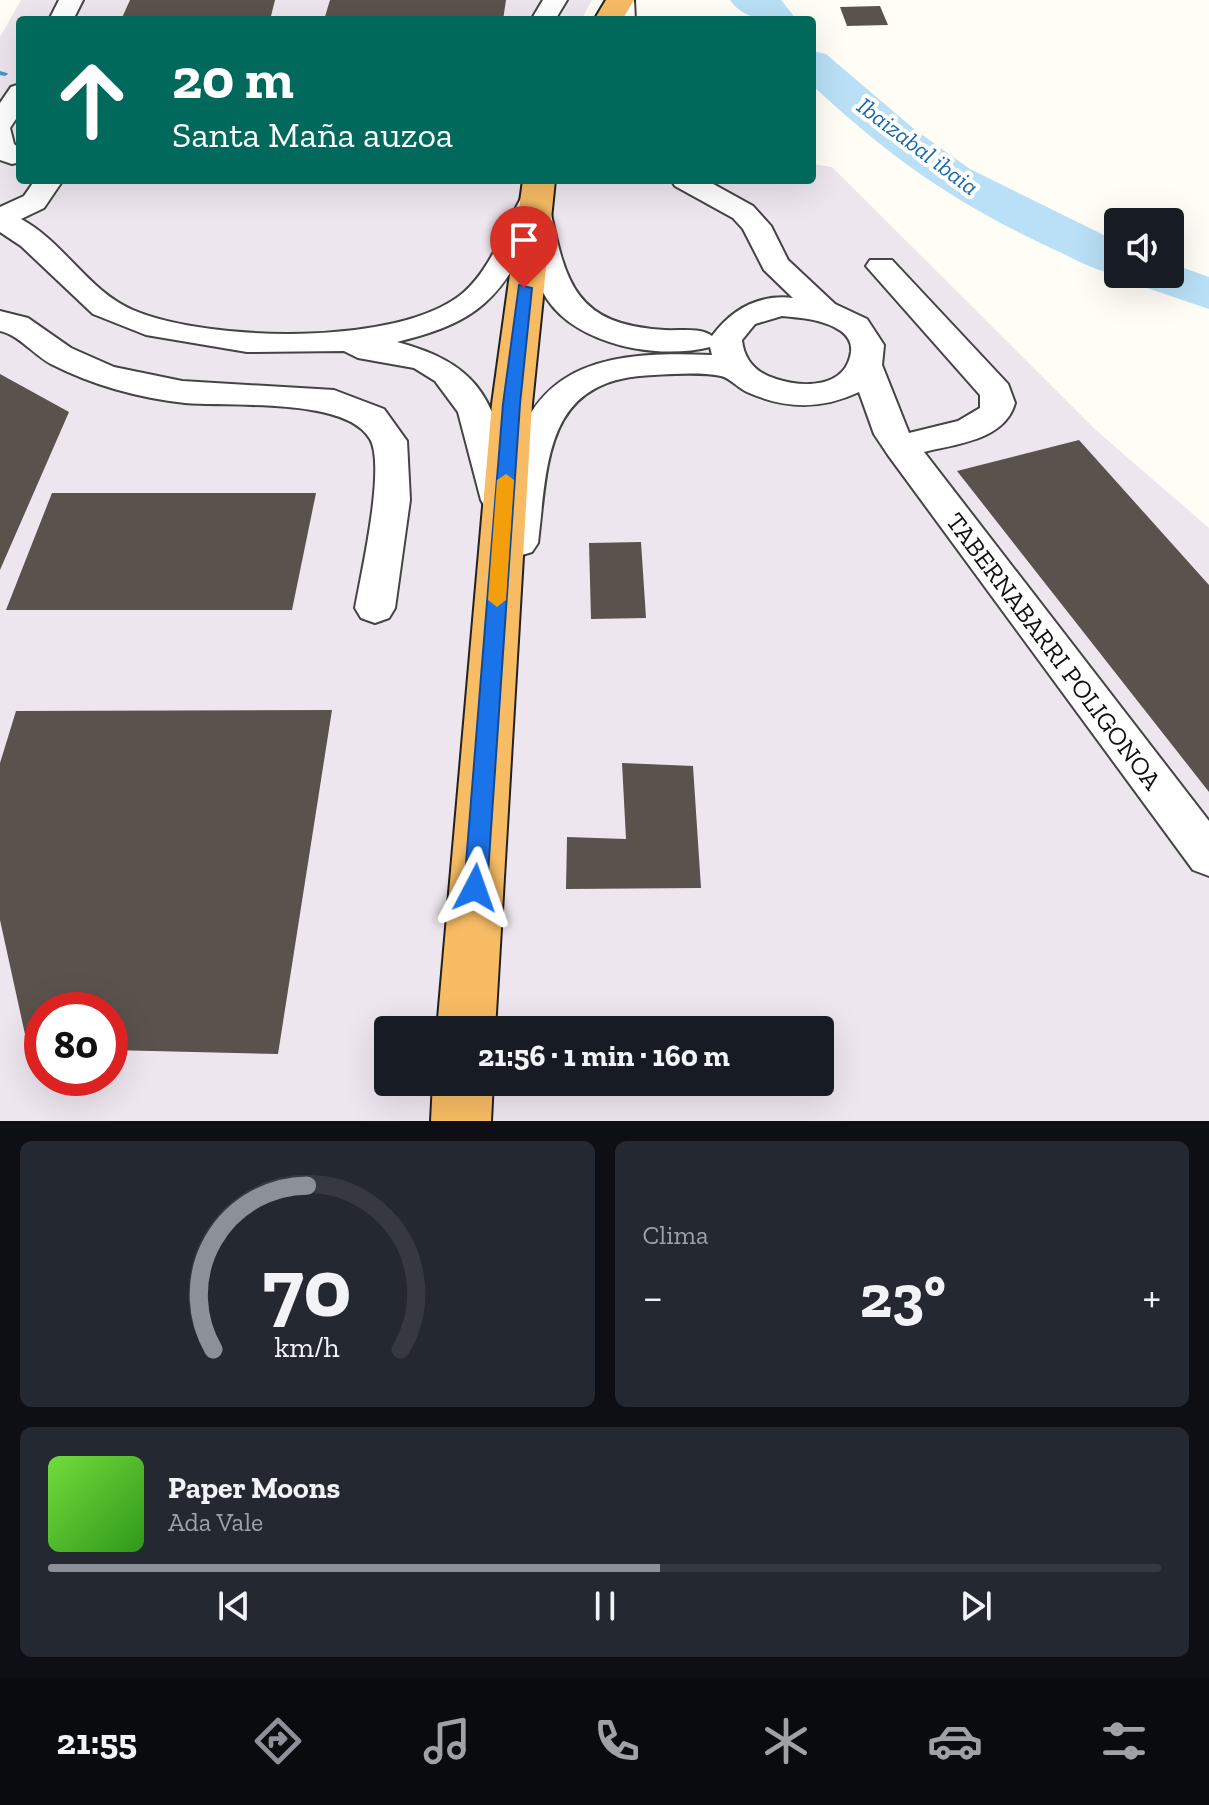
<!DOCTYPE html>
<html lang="es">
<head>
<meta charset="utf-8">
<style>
  body { margin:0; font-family:"Zilla Slab",serif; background:#242831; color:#f1f3f6; height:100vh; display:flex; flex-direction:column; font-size:30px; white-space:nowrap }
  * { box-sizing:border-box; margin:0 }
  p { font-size:26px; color:#9ea1a6 }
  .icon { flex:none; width:44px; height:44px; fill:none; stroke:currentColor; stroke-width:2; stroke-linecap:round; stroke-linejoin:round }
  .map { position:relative; height:1121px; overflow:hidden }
  .panel { display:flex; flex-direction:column; gap:20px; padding:20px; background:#0d0f14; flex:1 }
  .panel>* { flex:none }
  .banner { position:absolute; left:16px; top:16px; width:800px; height:168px; border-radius:8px; box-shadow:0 8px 32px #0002; background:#00695c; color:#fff; overflow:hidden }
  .buttons { position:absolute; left:1104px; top:208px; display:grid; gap:16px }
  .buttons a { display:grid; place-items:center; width:80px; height:80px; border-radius:8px; background:#171b24; box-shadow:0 8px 32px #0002; font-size:40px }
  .speed { position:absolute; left:24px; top:992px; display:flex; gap:16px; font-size:40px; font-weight:700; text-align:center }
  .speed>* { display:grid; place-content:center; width:104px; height:104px; border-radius:50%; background:#171b24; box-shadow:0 8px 32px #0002; line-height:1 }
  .speed .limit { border:12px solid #d22; background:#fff; color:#111 }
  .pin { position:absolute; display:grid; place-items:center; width:68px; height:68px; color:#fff; margin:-82px -34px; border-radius:50% 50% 50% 0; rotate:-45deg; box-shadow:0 0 8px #0007 }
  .pin .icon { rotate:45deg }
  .me { position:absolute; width:88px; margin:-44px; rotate:4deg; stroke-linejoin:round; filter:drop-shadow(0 0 6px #0008) }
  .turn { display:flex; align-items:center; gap:28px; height:168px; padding:0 24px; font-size:36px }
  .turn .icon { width:104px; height:104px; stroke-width:2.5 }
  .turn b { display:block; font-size:56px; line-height:68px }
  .big { font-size:60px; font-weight:800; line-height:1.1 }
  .panel .widget { flex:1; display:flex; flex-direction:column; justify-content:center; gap:12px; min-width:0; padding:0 28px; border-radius:12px; background:#242831 }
  .panel .dial { align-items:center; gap:0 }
  .dial svg { height:208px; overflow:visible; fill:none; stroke:#363941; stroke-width:7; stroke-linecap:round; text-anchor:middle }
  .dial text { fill:#f1f3f6; stroke:none }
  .song { display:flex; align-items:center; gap:24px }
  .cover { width:96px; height:96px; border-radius:12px; background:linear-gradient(135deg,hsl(100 70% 55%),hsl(110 70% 35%)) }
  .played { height:8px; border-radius:4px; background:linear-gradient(90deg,#8c9099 55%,#363941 55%) }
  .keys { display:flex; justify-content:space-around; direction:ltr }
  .heat { display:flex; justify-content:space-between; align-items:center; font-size:44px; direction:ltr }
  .panel .tiles { flex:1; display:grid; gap:20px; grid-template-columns:1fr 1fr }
  .widget:last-child { grid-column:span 2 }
  .trip { position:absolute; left:374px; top:1016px; width:460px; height:80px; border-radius:8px; background:#171b24; box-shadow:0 8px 32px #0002; font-weight:800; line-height:80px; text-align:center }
  .tabs { display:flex; height:128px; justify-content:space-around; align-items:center; background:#090b0e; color:#9ea1a6 }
  .tabs .icon { width:56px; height:56px }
  .tabs .on { color:#8c9099 }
  .tabs b { font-size:36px; color:#f1f3f6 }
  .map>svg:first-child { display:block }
  .industrial { fill:#eee6ef; fill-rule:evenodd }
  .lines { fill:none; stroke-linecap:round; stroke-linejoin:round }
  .stream { fill:#3f96cf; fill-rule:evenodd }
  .river { fill:#b9e0f7; fill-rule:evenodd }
  .building { fill:#5a524d }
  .service-casing { stroke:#444; stroke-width:4 }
  .minor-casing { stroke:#444; stroke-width:4 }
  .trunk-casing { stroke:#222; stroke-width:4 }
  .service { fill:#fff; fill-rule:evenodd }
  .minor { fill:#fff; fill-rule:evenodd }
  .trunk { fill:#f7bc64; fill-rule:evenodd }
  .route { fill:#1a73e8; stroke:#114b97; stroke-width:2 }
  .slow { fill:#f59e0b }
  .labels { text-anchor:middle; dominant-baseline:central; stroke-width:8; stroke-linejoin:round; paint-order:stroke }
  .far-water-label { font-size:24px; font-style:italic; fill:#1768a6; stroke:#fff }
  .street-label { font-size:26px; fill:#111; stroke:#fff }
</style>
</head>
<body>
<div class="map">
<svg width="1209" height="1121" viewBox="0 0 1209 1121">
  <rect width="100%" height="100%" fill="#fffdf5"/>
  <path class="industrial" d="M21,0H592L581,20H20V180H812V164L832,167L1097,431L1209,528V1121H0V37ZM42,1010H110V1078H42ZM388,1030H820V1082H388Z"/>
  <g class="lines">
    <path class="stream" d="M0,71L7,73L8,74L5,76L0,75Z"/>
    <path class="river" d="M730,0H781L797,20C772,20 745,22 730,0Z
      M812,51L826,54L914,129L970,169L1118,242V274H1121C1098,274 1074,258 1053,249C956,204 890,158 812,85Z
      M1170,263L1209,277V309L1138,285L1131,274H1170Z"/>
  </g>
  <path class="building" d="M130,0H275L270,20H121Z
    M330,0H506L503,20H324Z
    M880,6L888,25L847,26L840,7Z
    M0,374L69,412L0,570Z
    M1079,440L1209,585V792L957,471Z
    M52,493H316L292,610H6Z
    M641,542L646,618L591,619L589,543Z
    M332,710L278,1054L110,1050V1010H42V1049L28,1048L0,920V763L16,711Z
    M622,763L693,766L701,888L566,889L567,837L626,839Z"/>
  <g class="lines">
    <g class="service-casing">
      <path id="service" d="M622,0H634L635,20H623Z"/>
    </g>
    <g class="minor-casing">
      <path id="minor" d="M59,0H83L73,20H49Z
        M543,0H567L555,20H531Z
        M20,84V113L10,128L14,144L20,149V162L12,164L0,160V103L11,87Z
        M35,180H63L44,208L21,219C64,242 88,291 133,310C208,342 399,347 463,293C490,270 503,231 520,200L524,194H544L548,200C565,279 571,325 665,330C680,331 700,327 712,336C732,309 759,294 793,298L764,270L743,229L733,218L675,186L671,180H706L753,206L771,226L788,260L835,304L867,319L884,345L882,365L909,433L958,421L980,408V395L866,266L870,260H892L1008,384L1015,403C1005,440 956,444 924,452L1209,821V876L1193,870L888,455L874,434L859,392C821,410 785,409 747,392C738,388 730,378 721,376C700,372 675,374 654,375C545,378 548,459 538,543L532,552L519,556L506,552L500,543L505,511L486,509L481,500L458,412L435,381L414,368L358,358L344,351L247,352L146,335L93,314L21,246L0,232V207L24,196ZM528,241C533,261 536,283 547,299C578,346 660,360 710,347L712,355C616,351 531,358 510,470C492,394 475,363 397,342C466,325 496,307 528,241ZM782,316C802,318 823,319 841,331C848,336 852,343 851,352C846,388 804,388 776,379C756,373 744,360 742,340L755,324Z
        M0,311L28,318L71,348L114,367L182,381L334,390L384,409L407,441L410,500L395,608L389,618L375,623L361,618L355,608C361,574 386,466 370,439C346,397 231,407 185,403C139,398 92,385 51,364C34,355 19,335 0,331Z"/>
    </g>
    <g class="trunk-casing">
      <path id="trunk" d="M606,0H634L622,20H594Z
        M523,180H555L532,404L495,1030H437L492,404Z
        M433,1082H493L491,1121H431Z"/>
    </g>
    <use href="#service" class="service"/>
    <use href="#minor" class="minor"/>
    <use href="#trunk" class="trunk"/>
  </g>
  <path class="route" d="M519,285L532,288L520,404L487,888L483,895L475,898L468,895L464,888L503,404Z"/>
  <path class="slow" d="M506,474L514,480L506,600L497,607L488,600L497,480Z"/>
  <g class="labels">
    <g class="far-water-label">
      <text transform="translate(918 146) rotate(37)">Ibaizabal ibaia</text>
    </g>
    <g class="street-label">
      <text transform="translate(1054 651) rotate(53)">TABERNABARRI POLIGONOA</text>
    </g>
  </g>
</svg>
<div class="buttons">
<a><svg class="icon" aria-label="sound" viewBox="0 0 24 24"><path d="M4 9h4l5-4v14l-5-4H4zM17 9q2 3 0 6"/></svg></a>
</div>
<div class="speed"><div class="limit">80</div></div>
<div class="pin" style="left:524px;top:288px;background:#d93025"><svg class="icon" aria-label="arrive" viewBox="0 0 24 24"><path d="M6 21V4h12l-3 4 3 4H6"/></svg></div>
<svg class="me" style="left:475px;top:888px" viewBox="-20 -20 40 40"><path d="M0-17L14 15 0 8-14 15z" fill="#1a73e8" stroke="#fff" stroke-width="4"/></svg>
<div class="trip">21:56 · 1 min · 160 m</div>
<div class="banner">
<div class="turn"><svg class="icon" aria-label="ahead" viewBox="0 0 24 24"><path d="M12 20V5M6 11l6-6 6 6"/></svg><div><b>20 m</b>Santa Maña auzoa</div></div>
</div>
</div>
<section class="panel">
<div class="tiles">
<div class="widget dial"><svg viewBox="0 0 100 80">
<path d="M14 69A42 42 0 1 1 86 69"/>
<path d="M14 69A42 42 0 0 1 50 6" stroke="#8c9099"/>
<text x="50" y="56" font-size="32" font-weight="700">70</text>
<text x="50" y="72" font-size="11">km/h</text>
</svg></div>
<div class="widget"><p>Clima</p>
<div class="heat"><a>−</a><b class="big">23°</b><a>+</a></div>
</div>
<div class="widget">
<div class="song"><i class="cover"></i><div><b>Paper Moons</b><p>Ada Vale</p></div></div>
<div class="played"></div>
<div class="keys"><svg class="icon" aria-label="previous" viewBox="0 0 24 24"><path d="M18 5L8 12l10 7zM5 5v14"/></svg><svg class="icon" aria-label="pause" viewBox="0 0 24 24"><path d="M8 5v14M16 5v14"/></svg><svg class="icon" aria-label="next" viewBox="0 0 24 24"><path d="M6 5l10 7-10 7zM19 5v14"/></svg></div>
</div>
</div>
</section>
<nav class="tabs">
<b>21:55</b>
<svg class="icon on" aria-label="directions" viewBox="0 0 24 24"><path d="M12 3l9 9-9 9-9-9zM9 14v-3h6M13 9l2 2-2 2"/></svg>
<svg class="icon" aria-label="music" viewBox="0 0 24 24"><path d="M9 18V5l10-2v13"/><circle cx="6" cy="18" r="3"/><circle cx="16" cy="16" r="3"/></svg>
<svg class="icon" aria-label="phone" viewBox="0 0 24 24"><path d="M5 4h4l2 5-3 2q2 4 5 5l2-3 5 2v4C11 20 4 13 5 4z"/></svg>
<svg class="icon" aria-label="climate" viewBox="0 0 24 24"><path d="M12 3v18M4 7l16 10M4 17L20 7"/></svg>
<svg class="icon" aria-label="car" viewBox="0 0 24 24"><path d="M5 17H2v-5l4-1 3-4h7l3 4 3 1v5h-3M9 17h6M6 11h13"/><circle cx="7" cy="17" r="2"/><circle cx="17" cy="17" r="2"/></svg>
<svg class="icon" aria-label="filters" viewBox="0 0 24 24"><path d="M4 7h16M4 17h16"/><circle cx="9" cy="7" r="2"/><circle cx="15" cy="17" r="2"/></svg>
</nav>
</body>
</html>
